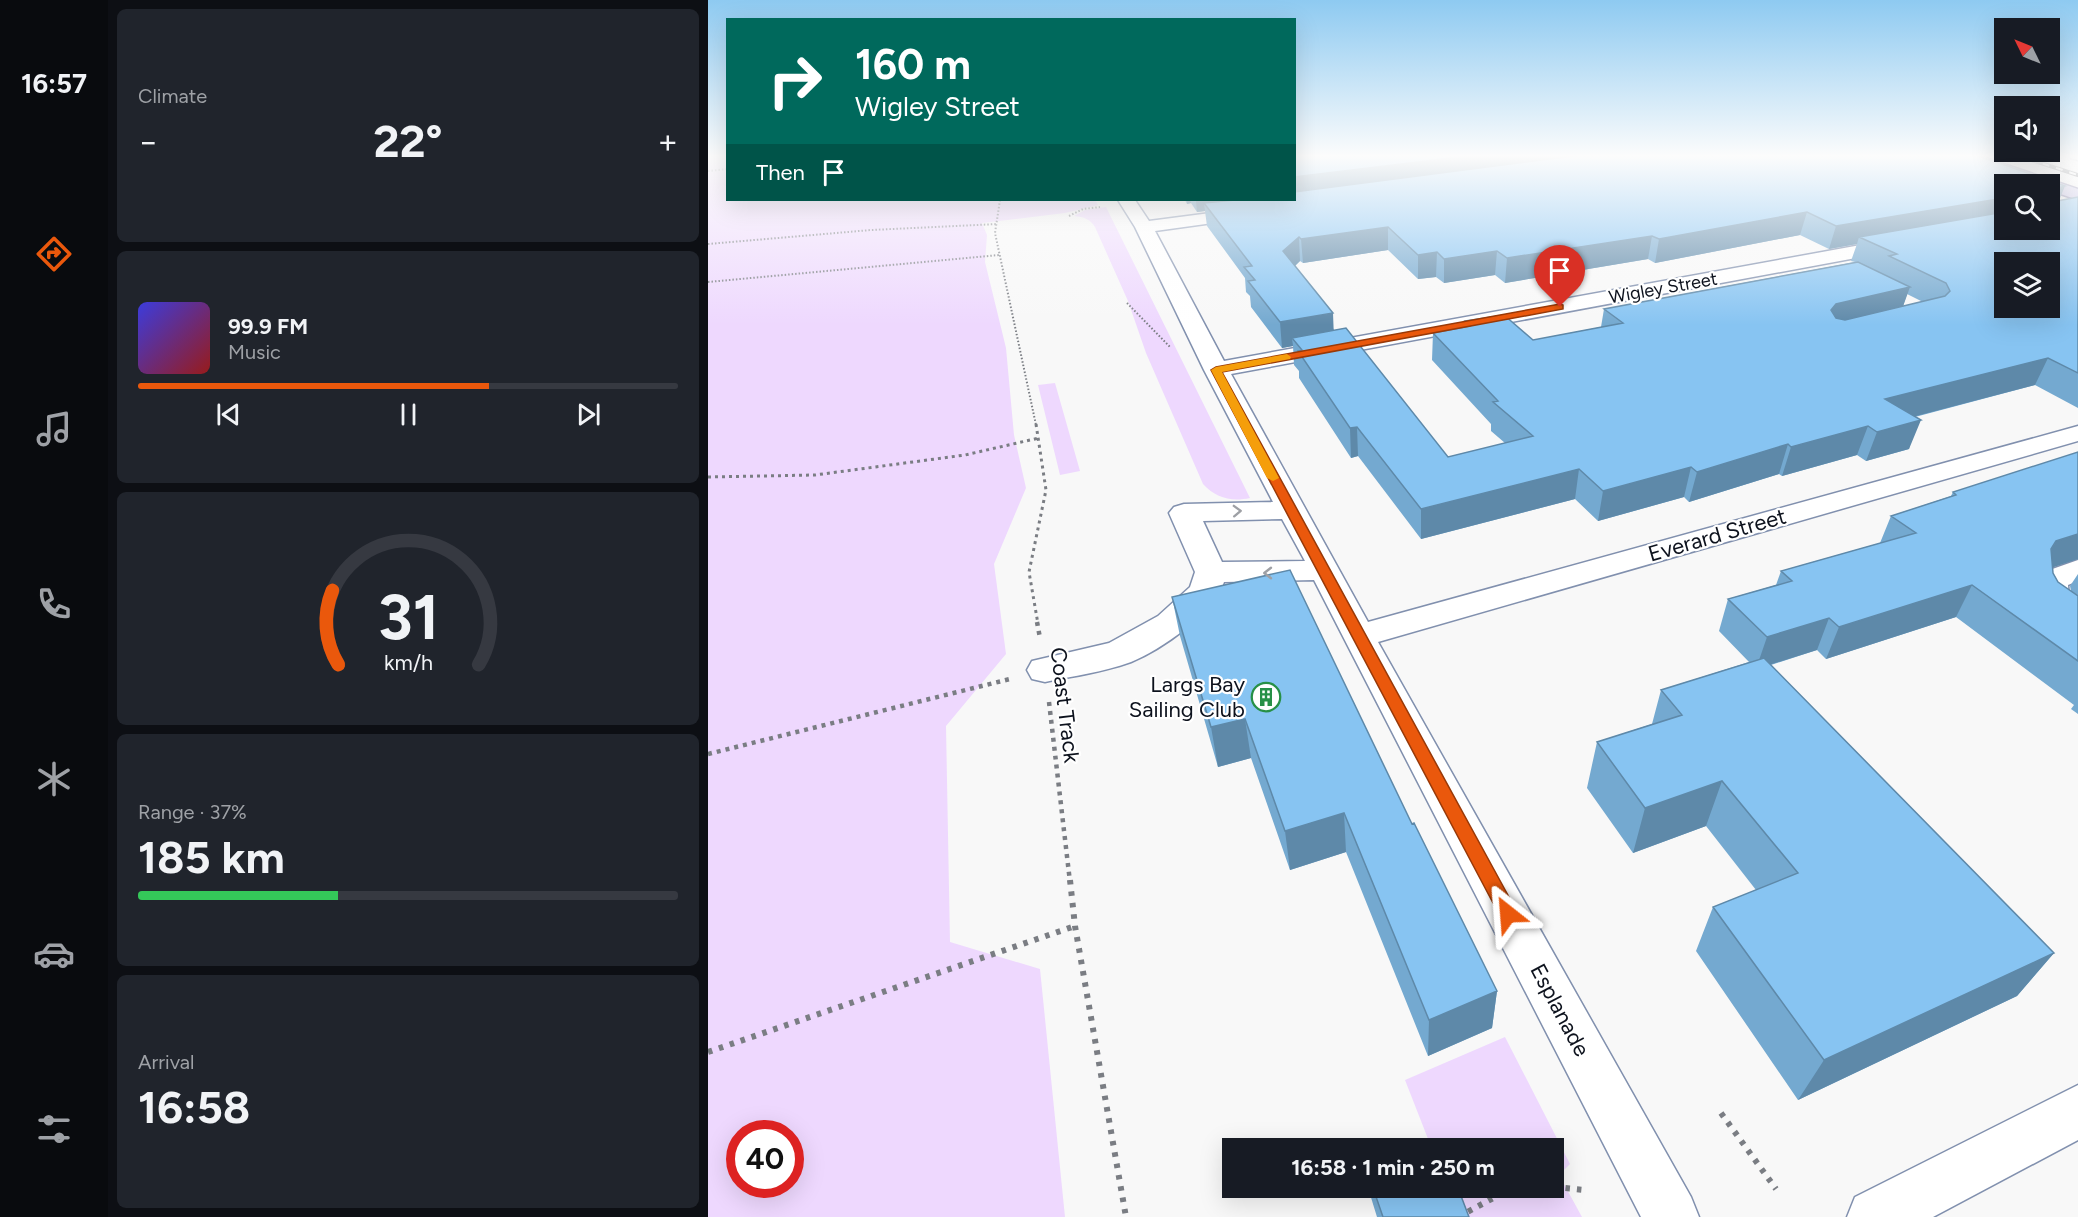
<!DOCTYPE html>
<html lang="en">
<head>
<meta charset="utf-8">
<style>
  body { margin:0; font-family:Figtree,sans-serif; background:#20242c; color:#f1f3f6; height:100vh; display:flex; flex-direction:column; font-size:22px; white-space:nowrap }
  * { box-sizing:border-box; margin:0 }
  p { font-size:20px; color:#9ea1a6 }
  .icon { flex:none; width:33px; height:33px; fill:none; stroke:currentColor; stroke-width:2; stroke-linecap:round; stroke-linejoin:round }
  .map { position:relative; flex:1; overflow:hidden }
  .details { display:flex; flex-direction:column; gap:9px; padding:9px; background:#0d0f14; width:600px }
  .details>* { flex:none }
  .top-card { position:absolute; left:18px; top:18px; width:570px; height:183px; border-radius:0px; box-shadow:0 6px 24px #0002; background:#00695c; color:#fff; overflow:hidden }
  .needle { width:39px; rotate:313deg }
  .tools { position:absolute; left:1286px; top:18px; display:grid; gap:12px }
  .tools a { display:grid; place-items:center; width:66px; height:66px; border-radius:0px; background:#171b24; box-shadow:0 6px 24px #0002; font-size:30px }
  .speed { position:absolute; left:18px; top:1120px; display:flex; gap:12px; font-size:30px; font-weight:700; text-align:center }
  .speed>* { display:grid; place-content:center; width:78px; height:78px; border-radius:50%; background:#171b24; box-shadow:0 6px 24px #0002; line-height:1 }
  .speed .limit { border:9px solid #d22; background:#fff; color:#111 }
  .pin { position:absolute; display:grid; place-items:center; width:51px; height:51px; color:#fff; margin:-62px -26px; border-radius:50% 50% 50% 0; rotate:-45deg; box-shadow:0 0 6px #0007 }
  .pin .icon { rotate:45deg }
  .me { position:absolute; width:66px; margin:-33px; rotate:332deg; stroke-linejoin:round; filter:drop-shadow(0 0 4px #0008) }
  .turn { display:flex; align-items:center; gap:21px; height:126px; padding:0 30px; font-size:27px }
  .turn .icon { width:78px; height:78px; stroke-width:2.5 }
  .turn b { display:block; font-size:42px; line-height:51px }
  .then { display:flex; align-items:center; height:57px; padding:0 30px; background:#0003; gap:12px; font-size:22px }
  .big { font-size:45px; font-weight:700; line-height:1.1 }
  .details .card { flex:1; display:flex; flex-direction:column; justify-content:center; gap:9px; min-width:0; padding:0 21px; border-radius:9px; background:#20242c }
  .details .dial { align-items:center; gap:0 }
  .dial svg { height:156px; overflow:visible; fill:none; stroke:#363941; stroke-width:7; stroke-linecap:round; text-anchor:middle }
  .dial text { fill:#f1f3f6; stroke:none }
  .song { display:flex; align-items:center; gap:18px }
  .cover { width:72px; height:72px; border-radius:9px; background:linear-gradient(135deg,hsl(240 70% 55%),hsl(0 70% 35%)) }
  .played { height:6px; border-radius:3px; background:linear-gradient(90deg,#ea580c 65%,#363941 65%) }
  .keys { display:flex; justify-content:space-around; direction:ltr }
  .heat { display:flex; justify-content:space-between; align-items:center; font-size:33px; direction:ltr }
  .charge { height:9px; border-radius:4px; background:linear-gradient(90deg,#34c759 37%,#363941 0) }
  .trip { position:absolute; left:514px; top:1138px; width:342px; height:60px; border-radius:0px; background:#171b24; box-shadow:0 6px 24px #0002; font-weight:700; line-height:60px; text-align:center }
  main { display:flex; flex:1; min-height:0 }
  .tab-bar { display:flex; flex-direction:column; width:108px; justify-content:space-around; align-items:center; background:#090b0e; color:#9ea1a6 }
  .tab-bar .icon { width:42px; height:42px }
  .tab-bar .current { color:#ea580c }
  .tab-bar b { font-size:27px; color:#f1f3f6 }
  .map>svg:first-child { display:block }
  .green { fill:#eed8fe; fill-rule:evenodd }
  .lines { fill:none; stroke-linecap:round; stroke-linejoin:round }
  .minor-casing { stroke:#8190ae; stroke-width:3 }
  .major-casing { stroke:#646196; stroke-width:3 }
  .path-far3 { stroke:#7a7d83; stroke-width:2; stroke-dasharray:1.5 2; stroke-linecap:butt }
  .path-far2 { stroke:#7a7d83; stroke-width:3; stroke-dasharray:3 4; stroke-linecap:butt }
  .path-far1 { stroke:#7a7d83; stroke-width:4.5; stroke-dasharray:4 5; stroke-linecap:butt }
  .path { stroke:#7a7d83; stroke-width:6; stroke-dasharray:4.5 7; stroke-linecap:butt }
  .minor { fill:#fff; fill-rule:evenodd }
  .major { fill:#beb9e7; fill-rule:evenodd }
  .rail-casing { stroke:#272b35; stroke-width:4 }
  .rail { stroke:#fff; stroke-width:2; stroke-dasharray:7; stroke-linecap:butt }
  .wall { fill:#74a9d0; fill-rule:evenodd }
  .shaded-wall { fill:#5e89a9 }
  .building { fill:#87c4f2; stroke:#5e89a9; stroke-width:1.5; fill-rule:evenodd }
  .oneway { stroke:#9ea0a5 }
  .route { fill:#ea580c; stroke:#983908; stroke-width:1.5 }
  .slow { fill:#f59e0b }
  .labels { text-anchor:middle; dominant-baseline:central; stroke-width:4.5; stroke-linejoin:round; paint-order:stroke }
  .far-street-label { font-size:18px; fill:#0d121d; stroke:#fff }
  .street-label { font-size:22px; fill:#0d121d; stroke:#fff }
  .poi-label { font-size:22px; fill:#0d121d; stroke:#fff; text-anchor:end }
</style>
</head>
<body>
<main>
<nav class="tab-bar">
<b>16:57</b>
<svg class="icon current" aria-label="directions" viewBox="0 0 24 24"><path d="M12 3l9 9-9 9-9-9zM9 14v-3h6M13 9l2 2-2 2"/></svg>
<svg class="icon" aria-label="music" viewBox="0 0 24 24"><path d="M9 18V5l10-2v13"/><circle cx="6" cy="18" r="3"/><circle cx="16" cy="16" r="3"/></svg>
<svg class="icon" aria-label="phone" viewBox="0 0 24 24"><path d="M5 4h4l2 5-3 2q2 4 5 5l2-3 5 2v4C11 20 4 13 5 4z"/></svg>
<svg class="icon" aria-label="climate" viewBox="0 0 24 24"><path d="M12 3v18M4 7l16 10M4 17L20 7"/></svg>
<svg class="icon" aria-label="car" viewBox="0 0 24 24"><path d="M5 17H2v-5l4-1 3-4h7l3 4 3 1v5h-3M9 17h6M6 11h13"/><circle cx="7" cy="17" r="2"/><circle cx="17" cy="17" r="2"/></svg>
<svg class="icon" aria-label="filters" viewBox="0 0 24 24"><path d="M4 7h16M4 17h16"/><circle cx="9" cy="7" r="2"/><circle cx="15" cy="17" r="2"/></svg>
</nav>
<section class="details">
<div class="card"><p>Climate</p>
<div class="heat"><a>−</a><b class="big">22°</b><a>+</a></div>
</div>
<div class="card">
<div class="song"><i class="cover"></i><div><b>99.9 FM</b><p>Music</p></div></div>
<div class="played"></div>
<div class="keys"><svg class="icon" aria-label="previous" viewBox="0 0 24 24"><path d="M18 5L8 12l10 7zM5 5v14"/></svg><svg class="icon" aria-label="pause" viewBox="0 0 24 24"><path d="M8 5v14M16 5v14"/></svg><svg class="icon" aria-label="next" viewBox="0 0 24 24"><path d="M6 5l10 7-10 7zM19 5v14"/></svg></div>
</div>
<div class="card dial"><svg viewBox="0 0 100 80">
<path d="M14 69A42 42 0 1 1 86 69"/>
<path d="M14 69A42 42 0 0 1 11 31" stroke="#ea580c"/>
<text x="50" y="56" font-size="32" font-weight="700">31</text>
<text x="50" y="72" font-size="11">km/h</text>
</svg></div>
<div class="card"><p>Range · 37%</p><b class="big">185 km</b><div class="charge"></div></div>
<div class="card"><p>Arrival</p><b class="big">16:58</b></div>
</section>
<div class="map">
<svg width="1370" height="1217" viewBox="0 0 1370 1217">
  <rect width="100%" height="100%" fill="#f8f8f8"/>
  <path class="green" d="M0,155H19L20,200H387L390,205L357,213L274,223L279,235L277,262L298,348L306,435L318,488L286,564L298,654L238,726L242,942L332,969L357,1217H0ZM32,1134H82V1185H32Z
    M398,207L542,498C523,502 508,498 495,484L438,353L420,301L387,227C382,219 376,217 366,216L377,210Z
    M347,383L372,471L352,475L330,385Z
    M797,1037L862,1164L851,1175L874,1217H749L738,1188H846V1149H724L697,1080Z"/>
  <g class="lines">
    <g class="minor-casing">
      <path id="minor" d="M1360,155H1370V160L1363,158Z
        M410,200H427L441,221L541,208L547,209L550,213L547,217L541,218L447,231L516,361L1191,238L1198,240L1200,244L1198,248L1191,250L523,374L660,622L1370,426V441L670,642L983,1197L991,1217H933L606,580L516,582C506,614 452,650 423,662C396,672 365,676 337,682L324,679L319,670L324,661L401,643L450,616L482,587L487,572L461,513L466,507L476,504L565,502L496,370L427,227ZM574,519L597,561L514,562L495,521Z
        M1370,560V581L1360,585L1361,600L1370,606V633L1358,630L1333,612L1329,604L1328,580L1333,573Z
        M1370,1085V1140L1225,1217H1139L1147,1197Z"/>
    </g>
    <g class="major-casing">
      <path id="major" d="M1248,155H1269L1370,189V200L1341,190V184H1324L1251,158Z"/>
    </g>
    <path class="path-far3" d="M0,171L20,169
      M292,200L287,233L328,425
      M361,216L375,209L392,207
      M0,244L163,230L289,224
      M0,282L291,255
      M419,303L462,347"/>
    <path class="path-far2" d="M328,424L338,490L321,572L330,624
      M0,477L107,475L257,455L331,438"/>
    <path class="path-far1" d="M329,622L332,638
      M341,702L362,882
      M0,754L302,679"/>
    <path class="path" d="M362,880L367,926L418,1217
      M0,1052L367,926
      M1013,1113L1068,1189
      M846,1187L877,1190
      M750,1217L804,1188"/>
    <use href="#minor" class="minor"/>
    <use href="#major" class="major"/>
    <g class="rail-casing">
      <path id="rail" d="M1308,155L1370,175"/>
    </g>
    <use href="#rail" class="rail"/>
  </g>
  <path class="wall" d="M586,155H1270L1351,201L1370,197V408L1327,385L1207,417L1201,449L1158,461L1149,455L1074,476L1071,474L981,502L976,497L890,521L867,499L713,539L650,456L643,458L591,378V371L586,365L585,346L574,348L543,307L542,296L538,292L537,278L499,226L497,211L489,212L483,203L479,204L477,200H586ZM1296,184L1341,230H1296ZM1092,235L1121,249L1149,244L1143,261L1147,262L896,309L893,327L825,340L757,321V327L725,333L724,360L783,424V431L797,443L740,457L626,330L587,266L592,261L595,263L680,250L710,279L728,277L736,283L787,275L797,283L940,259L947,263ZM1199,294L1215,302L1195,306Z
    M1245,492L1370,559L1344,567L1345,573L1350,582L1363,591L1362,586L1370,574V714L1363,709L1366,705L1248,617L1118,659L1109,650L1063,665L1346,953L1309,996L1090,1100L988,951L1005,907L1048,890L998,826L925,853L879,788L889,742L944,724L953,690L1041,662L1011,631L1020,599L1068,585L1073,571L1172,543L1183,516L1243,496Z
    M464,597L704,824L789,991L784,1028L720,1056L638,852L582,870L543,758L510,767L472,636Z
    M660,1188H750L761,1217H669L661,1191Z"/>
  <path class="shaded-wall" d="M767,155H922L586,199V177Z
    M1357,186L1348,208L1349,188Z
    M1296,198V219L1151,237L1149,244L1121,249L1128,226Z
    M479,200H482L483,203L479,204Z
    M488,200H585L496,203L497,211L489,212Z
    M1099,212L1092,235L947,263L951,239Z
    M680,227V250L595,263L593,239Z
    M944,236L940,259L797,283L799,258Z
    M591,237L592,261L577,275L575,251Z
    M789,251L787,275L736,283V259Z
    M729,252L728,277L710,279V255Z
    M1202,287L1193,312L1119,330L1123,310L1128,304Z
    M625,313L626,339L584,338L585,346L574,348L572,322Z
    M1340,358L1327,385L1166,427L1177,399Z
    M1213,420L1201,449L1158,461L1169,432Z
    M1160,426L1149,455L1074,476L1083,447Z
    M649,427L650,456L643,458L642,428Z
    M1080,444L1071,474L981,502L989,472Z
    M983,467L976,497L890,521L895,491Z
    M871,469L867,499L713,539V509Z
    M1370,534V559L1331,572L1348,541Z
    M1264,585L1248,617L1118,659L1131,627Z
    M1121,618L1109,650L1048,669L1059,637Z
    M537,719L543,758L510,767L503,727Z
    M1014,781L998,826L925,853L937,808Z
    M636,813L638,852L582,870L577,831Z
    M1346,953L1309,996L1090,1100L1116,1060Z
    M789,991L784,1028L720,1056L721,1020Z"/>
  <path class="building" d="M586,155H767L586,177Z
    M873,155H1268L1357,186L1349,188V201L1370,197V373L1340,358L1177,399L1213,420L1169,432L1160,426L1083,447L1080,444L989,472L983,467L895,491L871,469L713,509L649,427L642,428L590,351L594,350L584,338L638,328L740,457L825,436L785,402L790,401L725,333L762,326L757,321L796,315L825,340L915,323L896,309L1150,262L1202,287L1128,304L1123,310L1128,318L1137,320L1237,296L1242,291L1238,283L1181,256L1189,254L1151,237L1296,212V230H1341V184H1296V198L1128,226L1099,212L951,239L944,236L799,258L789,251L736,259L729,252L710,255L680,227L593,239L591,237L575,251L625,313L572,322L540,281L547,280L536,267L544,266L496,203L527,200H586V192ZM1296,262H1341V308H1296Z
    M1370,452V534L1348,541L1343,549L1345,573L1350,582L1370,596V661L1264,585L1131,627L1121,618L1059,637L1020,599L1084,581L1073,571L1208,533L1183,516L1248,495L1245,492Z
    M582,570L704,824L706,823L789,991L721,1020L636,813L577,831L537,719L503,727L464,597Z
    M1056,658L1346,953L1116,1060L1005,907L1090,873L1014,781L937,808L889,742L974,715L953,690Z
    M731,1141L734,1149H712Z
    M665,1188H750L761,1217H675Z"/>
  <defs><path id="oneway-chevron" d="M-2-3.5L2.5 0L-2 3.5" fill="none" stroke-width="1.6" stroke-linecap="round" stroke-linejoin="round" transform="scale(1.5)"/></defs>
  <g class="oneway">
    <use href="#oneway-chevron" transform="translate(529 511) rotate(-2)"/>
    <use href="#oneway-chevron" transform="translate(560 573) rotate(180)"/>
  </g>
  <linearGradient id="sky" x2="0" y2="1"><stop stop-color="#8ecaf1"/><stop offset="0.48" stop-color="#fcfcfc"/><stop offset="1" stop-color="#fcfcfc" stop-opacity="0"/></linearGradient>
  <rect width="1370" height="325" fill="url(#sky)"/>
  <path class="route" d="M852,304L855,305V309L514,372L807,908L810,914L807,920L800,922L794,920L503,370L508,367Z"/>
  <path class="slow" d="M579,354L583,357L582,359L514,372L571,478L565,481L559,478L503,370L508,367Z"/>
  <defs>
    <g id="building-ring" transform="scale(1.5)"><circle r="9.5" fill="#fff" stroke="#279047" stroke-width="1.5"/><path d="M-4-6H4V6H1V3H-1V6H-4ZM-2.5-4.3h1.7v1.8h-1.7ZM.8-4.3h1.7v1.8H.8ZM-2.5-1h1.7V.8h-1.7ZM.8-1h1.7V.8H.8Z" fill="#279047"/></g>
  </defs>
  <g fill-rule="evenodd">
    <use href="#building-ring" x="558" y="697"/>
  </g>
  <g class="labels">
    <g class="far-street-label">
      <text transform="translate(955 288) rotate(-10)">Wigley Street</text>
    </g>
    <g class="street-label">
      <text transform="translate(1009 535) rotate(-16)">Everard Street</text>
      <text transform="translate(357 705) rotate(83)">Coast Track</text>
      <text transform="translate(852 1010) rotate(62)">Esplanade</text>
    </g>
    <g class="poi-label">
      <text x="537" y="684">Largs Bay<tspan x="537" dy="25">Sailing Club</tspan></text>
    </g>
  </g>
</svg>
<div class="tools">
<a><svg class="needle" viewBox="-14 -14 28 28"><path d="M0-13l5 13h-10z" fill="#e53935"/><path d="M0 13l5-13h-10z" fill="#9ea1a6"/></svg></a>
<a><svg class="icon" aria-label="sound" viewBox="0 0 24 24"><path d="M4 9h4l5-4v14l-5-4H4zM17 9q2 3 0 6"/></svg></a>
<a><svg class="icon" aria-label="search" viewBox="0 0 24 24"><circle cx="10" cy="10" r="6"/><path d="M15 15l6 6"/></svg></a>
<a><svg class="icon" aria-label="layers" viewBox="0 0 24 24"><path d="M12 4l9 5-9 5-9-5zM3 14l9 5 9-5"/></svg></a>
</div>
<div class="speed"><div class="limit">40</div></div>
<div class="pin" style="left:852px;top:307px;background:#d93025"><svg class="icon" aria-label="arrive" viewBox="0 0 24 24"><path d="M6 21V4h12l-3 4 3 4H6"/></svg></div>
<svg class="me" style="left:800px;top:914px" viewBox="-20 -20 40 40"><path d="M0-17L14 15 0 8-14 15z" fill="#ea580c" stroke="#fff" stroke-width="4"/></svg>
<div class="trip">16:58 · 1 min · 250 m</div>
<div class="top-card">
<div class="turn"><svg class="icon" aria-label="right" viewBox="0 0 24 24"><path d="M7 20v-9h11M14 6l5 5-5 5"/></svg><div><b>160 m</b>Wigley Street</div></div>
<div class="then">Then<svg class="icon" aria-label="arrive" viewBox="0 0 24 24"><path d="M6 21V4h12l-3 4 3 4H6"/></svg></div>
</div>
</div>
</main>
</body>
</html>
